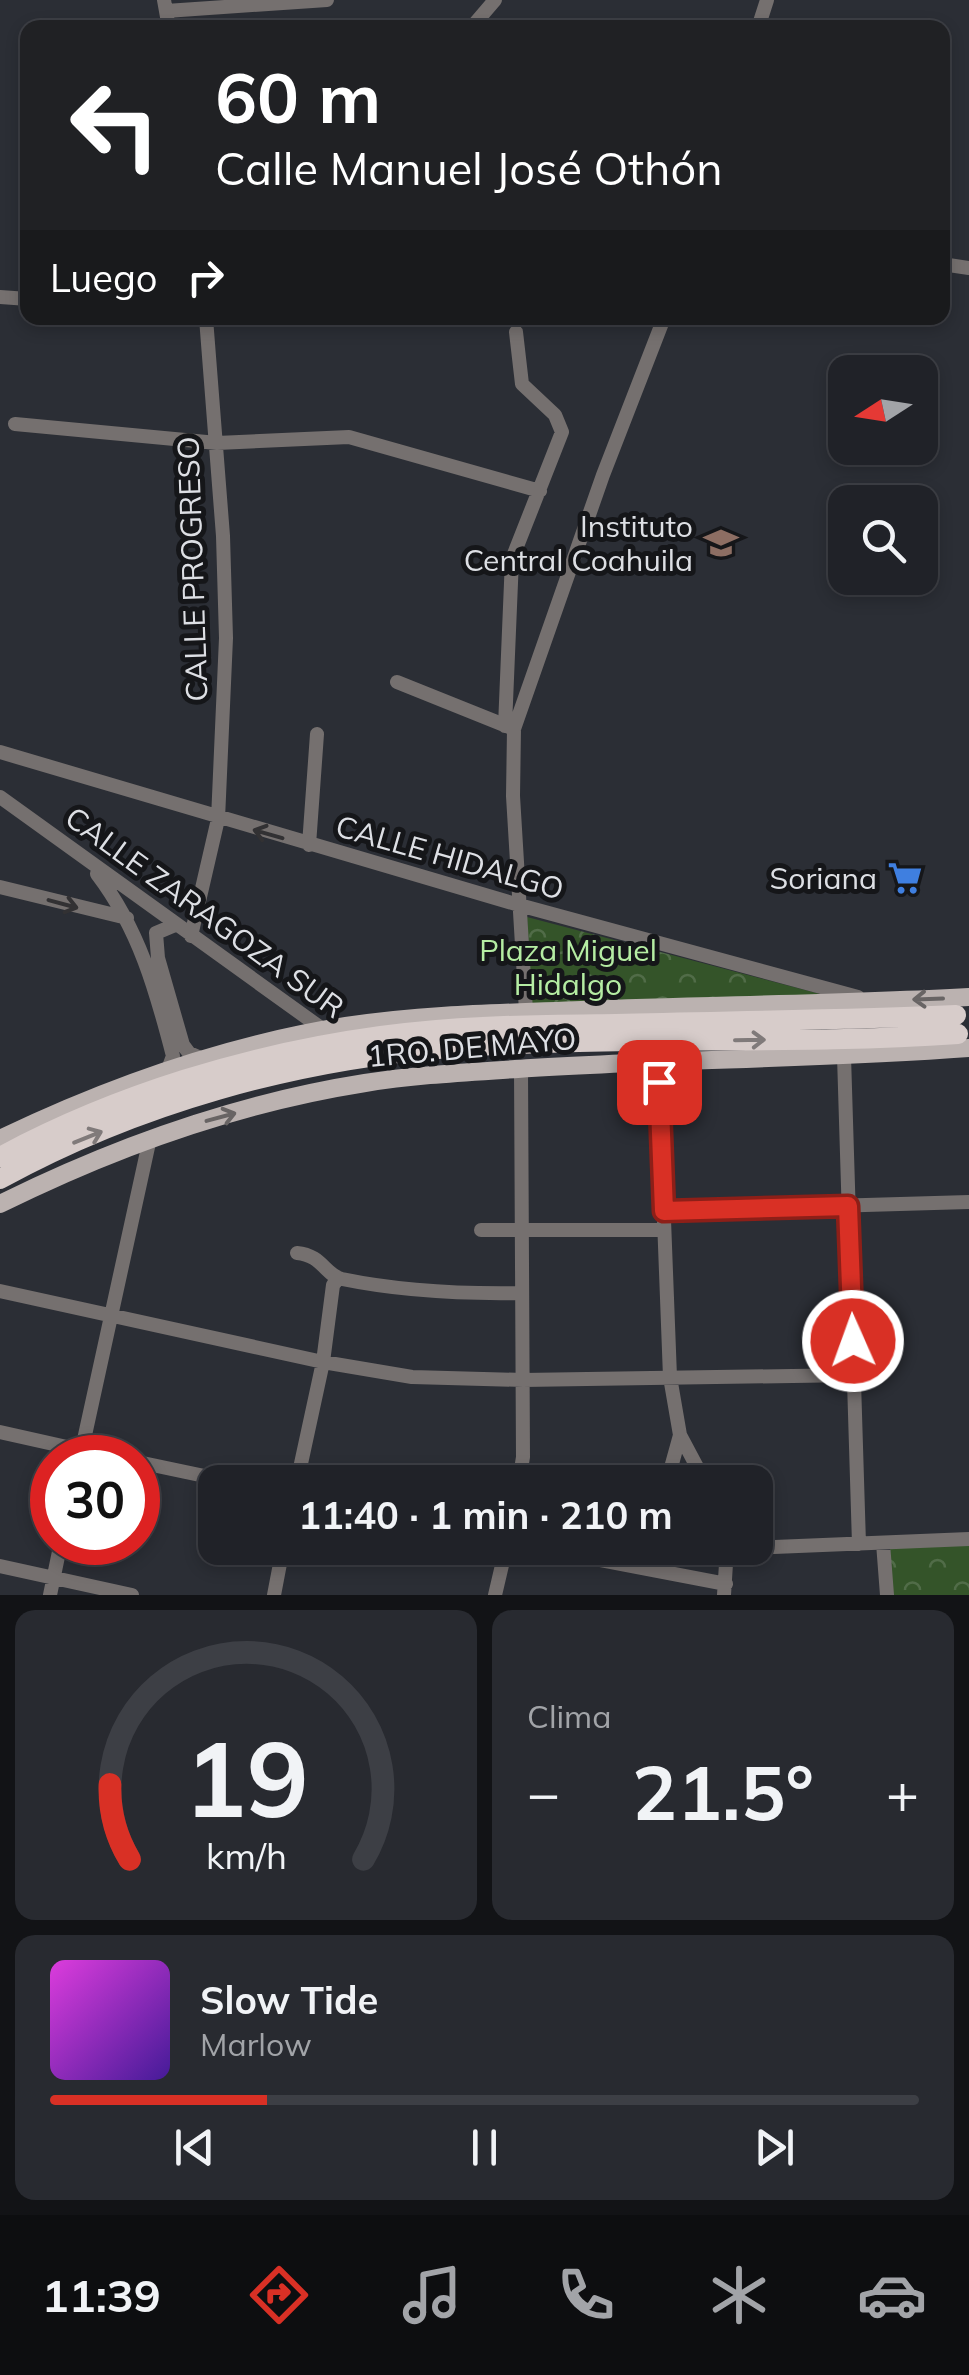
<!DOCTYPE html>
<html lang="es">
<head>
<meta charset="utf-8">
<style>
  body { margin:0; font-family:Mulish,sans-serif; background:#282a30; color:#f1f3f6; height:100vh; display:flex; flex-direction:column; font-size:38px; white-space:nowrap }
  * { box-sizing:border-box; margin:0 }
  p { font-size:32px; color:#a2a4a8 }
  .icon { flex:none; width:55px; height:55px; fill:none; stroke:currentColor; stroke-width:2; stroke-linecap:round; stroke-linejoin:round }
  .map { position:relative; height:1595px; overflow:hidden }
  .drawer { display:flex; flex-direction:column; gap:15px; padding:15px; background:#121316; flex:1 }
  .drawer>* { flex:none }
  .hud { position:absolute; left:20px; top:20px; width:930px; height:305px; border-radius:20px; box-shadow:0 5px 15px #0003,0 0 0 2px #3d3f45; background:#202124; color:#fff; overflow:hidden }
  .needle { width:65px; rotate:258deg }
  .controls { position:absolute; left:828px; top:355px; display:grid; gap:20px }
  .controls a { display:grid; place-items:center; width:110px; height:110px; border-radius:20px; background:#202228; box-shadow:0 5px 15px #0003,0 0 0 2px #3d3f45; font-size:50px }
  .speed { position:absolute; left:30px; top:1435px; display:flex; gap:20px; font-size:50px; font-weight:700; text-align:center }
  .speed>* { display:grid; place-content:center; width:130px; height:130px; border-radius:50%; background:#202228; box-shadow:0 5px 15px #0003,0 0 0 2px #3d3f45; line-height:1 }
  .speed .limit { border:15px solid #d22; background:#fff; color:#111 }
  .pin { position:absolute; display:grid; place-items:center; width:85px; height:85px; color:#fff; margin:-42px; border-radius:20px; box-shadow:0 5px 15px #0006 }
  .me { position:absolute; width:110px; margin:-55px; rotate:358deg; stroke-linejoin:round; filter:drop-shadow(0 0 8px #0008) }
  .turn { display:flex; align-items:center; gap:35px; height:210px; padding:0 30px; font-size:45px }
  .turn .icon { width:130px; height:130px; stroke-width:2.5 }
  .turn b { display:block; font-size:70px; line-height:85px }
  .then { display:flex; align-items:center; height:95px; padding:0 30px; background:#0003; gap:20px; font-size:38px }
  .big { font-size:75px; font-weight:700; line-height:1.1 }
  .drawer .card { flex:1; display:flex; flex-direction:column; justify-content:center; gap:15px; min-width:0; padding:0 35px; border-radius:20px; background:#282a30 }
  .drawer .dial { align-items:center; gap:0 }
  .dial svg { height:260px; overflow:visible; fill:none; stroke:#3d3f45; stroke-width:7; stroke-linecap:round; text-anchor:middle }
  .dial text { fill:#f1f3f6; stroke:none }
  .song { display:flex; align-items:center; gap:30px }
  .cover { width:120px; height:120px; border-radius:15px; background:linear-gradient(135deg,hsl(300 70% 55%),hsl(260 70% 35%)) }
  .played { height:10px; border-radius:5px; background:linear-gradient(90deg,#d93025 25%,#3d3f45 25%) }
  .keys { display:flex; justify-content:space-around; direction:ltr }
  .heat { display:flex; justify-content:space-between; align-items:center; font-size:55px; direction:ltr }
  .drawer .tiles { flex:1; display:grid; gap:15px; grid-template-columns:1fr 1fr }
  .card:last-child { grid-column:span 2 }
  .trip { position:absolute; left:198px; top:1465px; width:575px; height:100px; border-radius:20px; background:#202228; box-shadow:0 5px 15px #0003,0 0 0 2px #3d3f45; font-weight:700; line-height:100px; text-align:center }
  .tabs { display:flex; height:160px; justify-content:space-around; align-items:center; background:#0d0e10; color:#a2a4a8 }
  .tabs .icon { width:70px; height:70px }
  .tabs .active { color:#d93025 }
  .tabs b { font-size:45px; color:#f1f3f6 }
  .map>svg:first-child { display:block }
  .park { fill:url(#park-crowns) }
  .lines { fill:none; stroke-linecap:round; stroke-linejoin:round }
  .minor { stroke:#75706f; stroke-width:14 }
  .major { stroke:#bbb2b0; stroke-width:18 }
  .highway-bridge { stroke:#d7ccca; stroke-width:20 }
  .oneway { stroke:#323133 }
  .oneway2 { stroke:#686464 }
  .oneway3 { stroke:#807a7a }
  .route-casing { stroke:#8d1f18; stroke-width:25 }
  .route { stroke:#d93025; stroke-width:18 }
  .labels { text-anchor:middle; dominant-baseline:central; stroke-width:10; stroke-linejoin:round; paint-order:stroke }
  .poi-label { font-size:30px; fill:#dddfe4; stroke:#151619; text-anchor:end }
  .street-label { font-size:30px; fill:#dddfe4; stroke:#151619 }
  .park-label { font-size:30px; fill:#b5eda3; stroke:#151619 }
</style>
</head>
<body>
<div class="map">
<svg width="969" height="1595" viewBox="0 0 969 1595">
  <defs>
    <pattern id="park-crowns" width="20" height="18" patternUnits="userSpaceOnUse" patternTransform="scale(2.5)"><rect width="20" height="18" fill="#345429"/><path d="M2 6a3 3 0 1 1 6 0M12 15a3 3 0 1 1 6 0" fill="none" stroke="#516c48"/></pattern>
  </defs>
  <rect width="100%" height="100%" fill="#2b2e35"/>
  <path class="park" d="M527,917L828,996L532,1006Z
    M969,1543V1595H892L890,1548Z"/>
  <g class="lines">
    <path class="minor" d="M164,0L169,28
      M166,11L327,0
      M471,28L495,0
      M758,28L767,0
      M942,264L969,268
      M0,297L28,299
      M15,424L217,443L349,437L540,491
      M397,682L509,727
      M505,726L512,559L562,432L555,415L522,384L516,332
      M0,752L519,905L858,997
      M0,797L328,1033
      M309,845L317,734
      M97,874C139,929 156,990 173,1056L167,1072
      M0,887L127,918
      M175,925L156,933L158,958L183,1045L189,1053L205,1060
      M191,936L218,819L226,638L223,536L206,318
      M526,1011L513,796L514,729L603,475L664,318
      M844,1056L859,1544
      M658,1062L670,1377L680,1435L705,1482
      M664,1211L969,1202
      M481,1230H664
      M297,1253C322,1255 325,1275 342,1279C400,1291 462,1294 521,1293
      M0,1291L323,1362L412,1377L523,1380L854,1375
      M0,1432L116,1458
      M80,1458L150,1138
      M138,1462L233,1482
      M297,1482L323,1362L333,1285L338,1279
      M519,1482L523,1457L521,1069
      M667,1482L680,1435
      M883,1543L887,1595
      M538,1548L726,1584
      M728,1549L969,1539
      M0,1566L132,1595
      M646,1568L651,1548
      M50,1595L61,1542
      M274,1595L283,1548
      M495,1595L506,1548
      M724,1595L727,1548"/>
    <path class="major" d="M0,1139C108,1087 227,1045 346,1026C424,1014 503,1013 581,1010C710,1005 840,1004 969,997
      M0,1204C115,1147 238,1103 365,1083C420,1074 475,1072 531,1068C677,1059 823,1059 969,1048"/>
    <path class="highway-bridge" d="M0,1157C117,1094 249,1054 381,1036C458,1025 537,1025 616,1024C729,1021 843,1020 956,1015
      M0,1179C137,1104 294,1060 449,1048C618,1035 788,1046 958,1034"/>
  </g>
  <defs><path id="oneway-shaft" d="M-6 0H5M1.5-3L5.5 0L1.5 3" fill="none" stroke-width="1.6" stroke-linecap="round" stroke-linejoin="round" transform="scale(2.5)"/></defs>
  <g class="oneway">
    <use href="#oneway-shaft" transform="translate(268 834) rotate(-164)"/>
    <use href="#oneway-shaft" transform="translate(63 904) rotate(15)"/>
  </g>
  <g class="oneway2">
    <use href="#oneway-shaft" transform="translate(928 999) rotate(178)"/>
    <use href="#oneway-shaft" transform="translate(221 1117) rotate(-15)"/>
  </g>
  <g class="oneway3">
    <use href="#oneway-shaft" transform="translate(750 1040) rotate(-1)"/>
    <use href="#oneway-shaft" transform="translate(88 1137) rotate(-22)"/>
  </g>
  <g class="lines">
    <g class="route-casing">
      <path id="route" d="M659,1082L664,1211L848,1206L853,1341"/>
    </g>
    <use href="#route" class="route"/>
  </g>
  <defs>
    <g id="university-bare" transform="scale(2.7)"><path d="M0-5L7-2L0 1L-7-2ZM-4 1L0 2.5L4 1V4Q0 6-4 4Z" fill="#8d6e63" stroke="#151619" stroke-width="2.5" paint-order="stroke"/></g>
    <g id="supermarket-bare" transform="scale(2.7)"><path d="M-6-5.5h2.5l.6 2H6L4.5 2H-2.5L-4.4-4H-6ZM-1.5 3.2a1.3 1.3 0 1 0 .1 0ZM3 3.2a1.3 1.3 0 1 0 .1 0Z" fill="#3f7fe0" stroke="#151619" stroke-width="2.5" paint-order="stroke"/></g>
  </defs>
  <g fill-rule="evenodd">
    <use href="#university-bare" x="721" y="543"/>
    <use href="#supermarket-bare" x="905" y="878"/>
  </g>
  <g class="labels">
    <g class="poi-label">
      <text x="693" y="526">Instituto<tspan x="693" dy="34">Central Coahuila</tspan></text>
      <text x="877" y="878">Soriana</text>
    </g>
    <g class="street-label">
      <text transform="translate(192 569) rotate(-92)">CALLE PROGRESO</text>
      <text transform="translate(450 857) rotate(16)">CALLE HIDALGO</text>
      <text transform="translate(205 912) rotate(36)">CALLE ZARAGOZA SUR</text>
      <text transform="translate(472 1047) rotate(-5)">1RO. DE MAYO</text>
    </g>
    <g class="park-label">
      <text x="568" y="950">Plaza Miguel<tspan x="568" dy="34">Hidalgo</tspan></text>
    </g>
  </g>
</svg>
<div class="controls">
<a><svg class="needle" viewBox="-14 -14 28 28"><path d="M0-13l5 13h-10z" fill="#e53935"/><path d="M0 13l5-13h-10z" fill="#a2a4a8"/></svg></a>
<a><svg class="icon" aria-label="search" viewBox="0 0 24 24"><circle cx="10" cy="10" r="6"/><path d="M15 15l6 6"/></svg></a>
</div>
<div class="speed"><div class="limit">30</div></div>
<div class="pin" style="left:659px;top:1082px;background:#d93025"><svg class="icon" aria-label="arrive" viewBox="0 0 24 24"><path d="M6 21V4h12l-3 4 3 4H6"/></svg></div>
<svg class="me" style="left:853px;top:1341px" viewBox="-20 -20 40 40"><circle r="17" fill="#d93025" stroke="#fff" stroke-width="3"/><path d="M0-11L8 9 0 5-8 9z" fill="#fff"/></svg>
<div class="trip">11:40 · 1 min · 210 m</div>
<div class="hud">
<div class="turn"><svg class="icon" aria-label="left" viewBox="0 0 24 24"><path d="M17 20v-9H6M10 6l-5 5 5 5"/></svg><div><b>60 m</b>Calle Manuel José Othón</div></div>
<div class="then">Luego<svg class="icon" aria-label="right" viewBox="0 0 24 24"><path d="M7 20v-9h11M14 6l5 5-5 5"/></svg></div>
</div>
</div>
<section class="drawer">
<div class="tiles">
<div class="card dial"><svg viewBox="0 0 100 80">
<path d="M14 69A42 42 0 1 1 86 69"/>
<path d="M14 69A42 42 0 0 1 8 46" stroke="#d93025"/>
<text x="50" y="56" font-size="32" font-weight="700">19</text>
<text x="50" y="72" font-size="11">km/h</text>
</svg></div>
<div class="card"><p>Clima</p>
<div class="heat"><a>−</a><b class="big">21.5°</b><a>+</a></div>
</div>
<div class="card">
<div class="song"><i class="cover"></i><div><b>Slow Tide</b><p>Marlow</p></div></div>
<div class="played"></div>
<div class="keys"><svg class="icon" aria-label="previous" viewBox="0 0 24 24"><path d="M18 5L8 12l10 7zM5 5v14"/></svg><svg class="icon" aria-label="pause" viewBox="0 0 24 24"><path d="M8 5v14M16 5v14"/></svg><svg class="icon" aria-label="next" viewBox="0 0 24 24"><path d="M6 5l10 7-10 7zM19 5v14"/></svg></div>
</div>
</div>
</section>
<nav class="tabs">
<b>11:39</b>
<svg class="icon active" aria-label="directions" viewBox="0 0 24 24"><path d="M12 3l9 9-9 9-9-9zM9 14v-3h6M13 9l2 2-2 2"/></svg>
<svg class="icon" aria-label="music" viewBox="0 0 24 24"><path d="M9 18V5l10-2v13"/><circle cx="6" cy="18" r="3"/><circle cx="16" cy="16" r="3"/></svg>
<svg class="icon" aria-label="phone" viewBox="0 0 24 24"><path d="M5 4h4l2 5-3 2q2 4 5 5l2-3 5 2v4C11 20 4 13 5 4z"/></svg>
<svg class="icon" aria-label="climate" viewBox="0 0 24 24"><path d="M12 3v18M4 7l16 10M4 17L20 7"/></svg>
<svg class="icon" aria-label="car" viewBox="0 0 24 24"><path d="M5 17H2v-5l4-1 3-4h7l3 4 3 1v5h-3M9 17h6M6 11h13"/><circle cx="7" cy="17" r="2"/><circle cx="17" cy="17" r="2"/></svg>
</nav>
</body>
</html>
